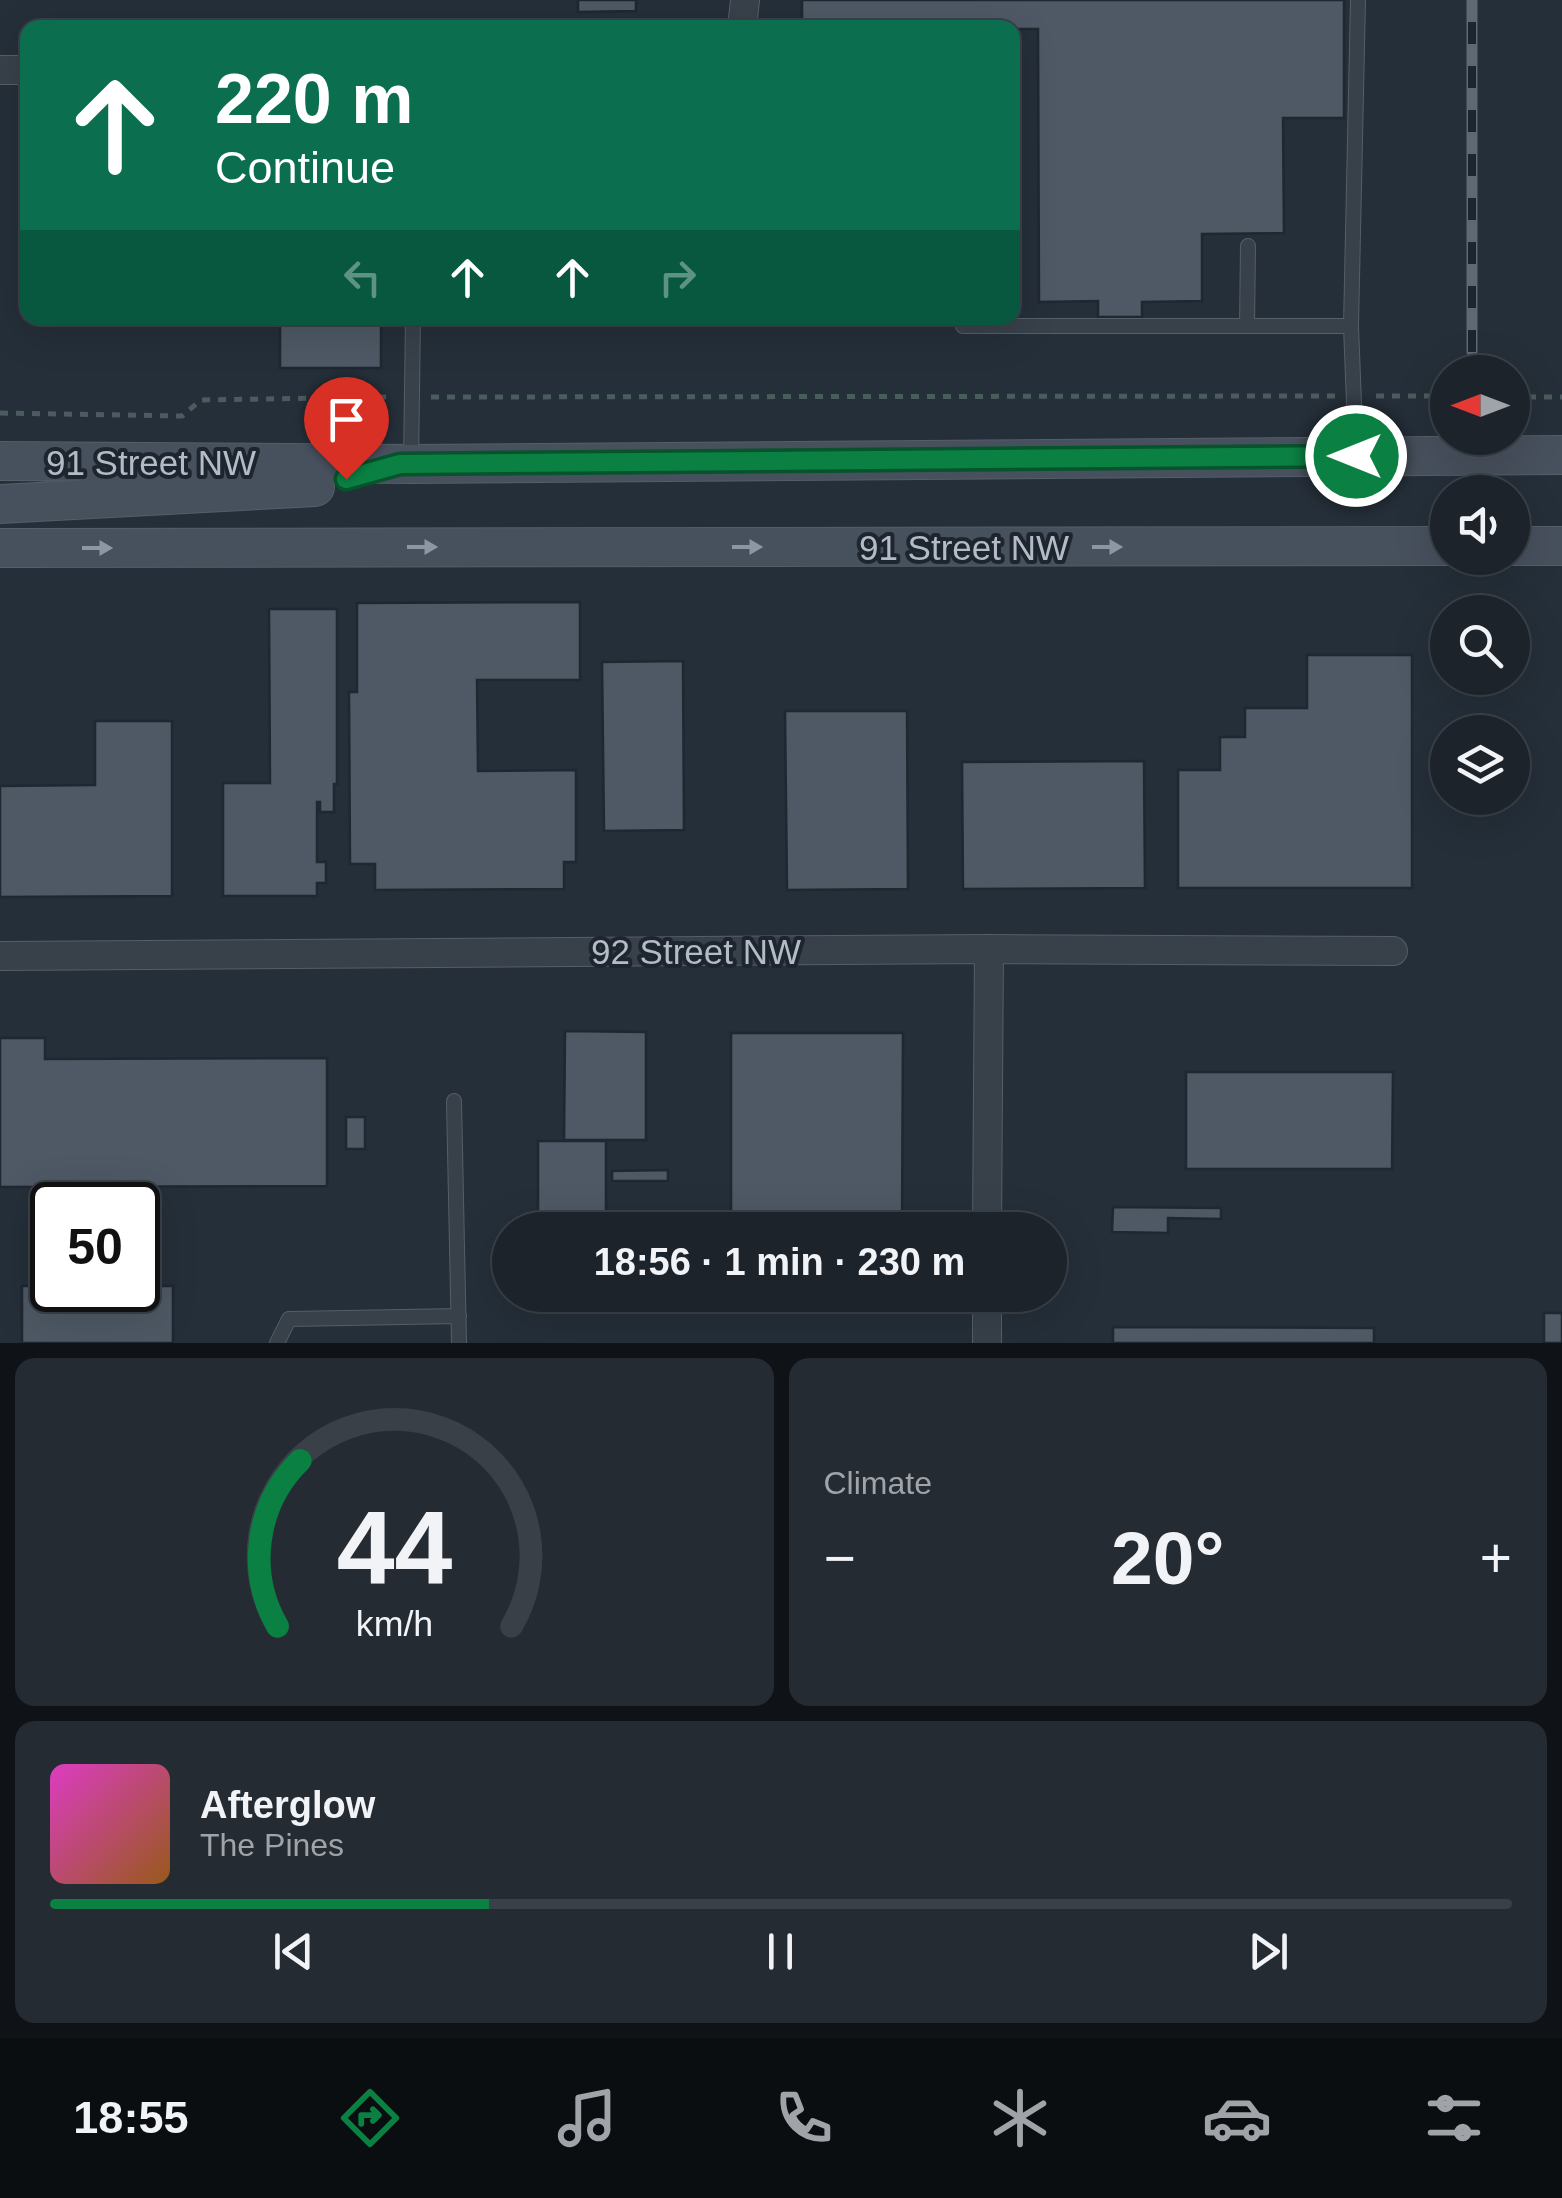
<!DOCTYPE html>
<html lang="en">
<head>
<meta charset="utf-8">
<style>
  body { margin:0; font-family:Arial,sans-serif; background:#252b33; color:#f1f3f6; height:100vh; display:flex; flex-direction:column; font-size:38px; white-space:nowrap }
  * { box-sizing:border-box; margin:0 }
  p { font-size:32px; color:#a0a4a9 }
  .icon { flex:none; width:55px; height:55px; fill:none; stroke:currentColor; stroke-width:2; stroke-linecap:round; stroke-linejoin:round }
  .map { position:relative; height:1343px; overflow:hidden }
  .side { display:flex; flex-direction:column; gap:15px; padding:15px; background:#0f1318; flex:1 }
  .side>* { flex:none }
  .top-card { position:absolute; left:20px; top:20px; width:1000px; height:305px; border-radius:20px; box-shadow:0 10px 40px #0002,0 0 0 2px #3a4047; background:#0b6e4f; color:#fff; overflow:hidden }
  .needle { width:65px; rotate:270deg }
  .tools { position:absolute; left:1430px; top:355px; display:grid; gap:20px }
  .tools a { display:grid; place-items:center; width:100px; height:100px; border-radius:50%; background:#1c232b; box-shadow:0 10px 40px #0002,0 0 0 2px #3a4047; font-size:50px }
  .speed { position:absolute; left:30px; top:1182px; display:flex; gap:20px; font-size:50px; font-weight:700; text-align:center }
  .speed>* { display:grid; place-content:center; width:130px; height:130px; border-radius:50%; background:#1c232b; box-shadow:0 10px 40px #0002,0 0 0 2px #3a4047; line-height:1 }
  .speed .limit { border:5px solid #111; border-radius:15px; background:#fff; color:#111 }
  .pin { position:absolute; display:grid; place-items:center; width:85px; height:85px; color:#fff; margin:-102px -42px; border-radius:50% 50% 50% 0; rotate:-45deg; box-shadow:0 0 10px #0007 }
  .pin .icon { rotate:45deg }
  .me { position:absolute; width:110px; margin:-55px; rotate:270deg; stroke-linejoin:round; filter:drop-shadow(0 0 8px #0008) }
  .turn { display:flex; align-items:center; gap:35px; height:210px; padding:0 30px; font-size:45px }
  .turn .icon { width:130px; height:130px; stroke-width:2.5 }
  .turn b { display:block; font-size:70px; line-height:85px }
  .lanes { display:flex; align-items:center; height:95px; padding:0 30px; background:#0003; justify-content:center; gap:50px; direction:ltr }
  .lanes .off { opacity:.35 }
  .big { font-size:75px; font-weight:700; line-height:1.1 }
  .side .tile { flex:1; display:flex; flex-direction:column; justify-content:center; gap:15px; min-width:0; padding:0 35px; border-radius:20px; background:#252b33 }
  .side .dial { align-items:center; gap:0 }
  .dial svg { height:260px; overflow:visible; fill:none; stroke:#3a4047; stroke-width:7; stroke-linecap:round; text-anchor:middle }
  .dial text { fill:#f1f3f6; stroke:none }
  .song { display:flex; align-items:center; gap:30px }
  .cover { width:120px; height:120px; border-radius:15px; background:linear-gradient(135deg,hsl(310 70% 55%),hsl(30 70% 35%)) }
  .played { height:10px; border-radius:5px; background:linear-gradient(90deg,#0b8043 30%,#3a4047 30%) }
  .keys { display:flex; justify-content:space-around; direction:ltr }
  .heat { display:flex; justify-content:space-between; align-items:center; font-size:55px; direction:ltr }
  .side .tiles { flex:1; display:grid; gap:15px; grid-template-columns:1fr 1fr }
  .tile:last-child { grid-column:span 2 }
  .trip { position:absolute; left:492px; top:1212px; width:575px; height:100px; border-radius:50px; background:#1c232b; box-shadow:0 10px 40px #0002,0 0 0 2px #3a4047; font-weight:700; line-height:100px; text-align:center }
  .tab-bar { display:flex; height:160px; justify-content:space-around; align-items:center; background:#0b0e11; color:#a0a4a9 }
  .tab-bar .icon { width:70px; height:70px }
  .tab-bar .on { color:#0b8043 }
  .tab-bar b { font-size:45px; color:#f1f3f6 }
  .map>svg:first-child { display:block }
  .building { fill:#4e5965; stroke:#1f2731; stroke-width:2.5 }
  .lines { fill:none; stroke-linecap:round; stroke-linejoin:round }
  .lane-casing { stroke:#565e68; stroke-width:16 }
  .street-casing { stroke:#565e68; stroke-width:30 }
  .secondary-casing { stroke:#565e68; stroke-width:40 }
  .path { stroke:#4b5c5e; stroke-width:5; stroke-dasharray:8 8; stroke-linecap:butt }
  .lane { stroke:#38404a; stroke-width:14 }
  .street { stroke:#38404a; stroke-width:28 }
  .secondary { stroke:#47505d; stroke-width:38 }
  .rail-casing { stroke:#5f6874; stroke-width:11 }
  .rail { stroke:#1d252f; stroke-width:8; stroke-dasharray:22; stroke-linecap:butt }
  .oneway { fill:#8e96a1 }
  .route-casing { stroke:#07532c; stroke-width:25 }
  .route { stroke:#0b8043; stroke-width:18 }
  .labels { text-anchor:middle; dominant-baseline:central; stroke-width:8; stroke-linejoin:round; paint-order:stroke }
  .street-label { font-size:35px; fill:#b4bbc6; stroke:#1d252f }
</style>
</head>
<body>
<div class="map">
<svg width="1562" height="1343" viewBox="0 0 1562 1343">
  <rect width="100%" height="100%" fill="#252f39"/>
  <path class="building" d="M578,0H636V11L578,12Z
    M802,0H1344V118H1283L1284,233L1202,234V301L1142,302V317H1098V301L1039,302L1038,29L802,28Z
    M280,318H381V368H280Z
    M580,602V680H477L478,771L576,770V862H564V889L375,890V864H350L349,692H357V603Z
    M269,609H337V784H334V812H320V802H317V862H326V883H317V896H223V783H270Z
    M1307,655H1412V888H1178V770H1220V737H1245V708H1307Z
    M683,661L684,830L604,831L602,662Z
    M785,711H907L908,889L787,890Z
    M95,721H172V896L0,897V786L95,785Z
    M1144,761L1145,888L963,889L962,762Z
    M565,1031L646,1032V1140H564Z
    M731,1033H903L902,1225L731,1224Z
    M0,1038H45V1059L327,1058V1186L0,1187Z
    M1186,1072H1393L1392,1169H1186Z
    M346,1117H365V1149H346Z
    M538,1141H606V1230H538Z
    M668,1170V1181H612V1171Z
    M1113,1207L1221,1208V1219L1168,1218V1233L1112,1232Z
    M22,1286H52V1290H138V1286H173V1343H22Z
    M1544,1313H1562V1343H1544Z
    M1113,1327L1374,1328V1343H1113Z"/>
  <g class="lines">
    <g class="lane-casing">
      <path id="lane" d="M963,318V326H1351L1356,455
        M1247,326L1248,246
        M1351,326L1358,0
        M411,463L413,318
        M454,1101L459,1343
        M277,1343L289,1319L459,1316"/>
    </g>
    <g class="street-casing">
      <path id="street" d="M742,28L745,0
        M0,70H28
        M0,956L989,949L1393,951
        M987,1230L989,949
        M987,1343V1295"/>
    </g>
    <g class="secondary-casing">
      <path id="secondary" d="M0,461L411,464L1562,455
        M0,504L315,487
        M1512,546H1562
        M0,548L1448,546"/>
    </g>
    <path class="path" d="M1376,396H1448
      M431,397L1335,396
      M1512,397H1562
      M0,413L182,416L201,400L390,397"/>
    <use href="#lane" class="lane"/>
    <use href="#street" class="street"/>
    <use href="#secondary" class="secondary"/>
    <g class="rail-casing">
      <path id="rail" d="M1472,352V0"/>
    </g>
    <use href="#rail" class="rail"/>
  </g>
  <defs><path id="oneway-solid" d="M-6-.8H1V-3.2L6.5 0L1 3.2V.8H-6Z" transform="scale(2.5)"/></defs>
  <g class="oneway">
    <use href="#oneway-solid" transform="translate(422 547)"/>
    <use href="#oneway-solid" transform="translate(747 547)"/>
    <use href="#oneway-solid" transform="translate(1107 547)"/>
    <use href="#oneway-solid" transform="translate(97 548)"/>
  </g>
  <g class="lines">
    <g class="route-casing">
      <path id="route" d="M346,479L400,464L1356,456"/>
    </g>
    <use href="#route" class="route"/>
  </g>
  <g class="labels">
    <g class="street-label">
      <text x="151" y="462">91 Street NW</text>
      <text x="964" y="547">91 Street NW</text>
      <text x="696" y="951">92 Street NW</text>
    </g>
  </g>
</svg>
<div class="tools">
<a><svg class="needle" viewBox="-14 -14 28 28"><path d="M0-13l5 13h-10z" fill="#e53935"/><path d="M0 13l5-13h-10z" fill="#a0a4a9"/></svg></a>
<a><svg class="icon" aria-label="sound" viewBox="0 0 24 24"><path d="M4 9h4l5-4v14l-5-4H4zM17 9q2 3 0 6"/></svg></a>
<a><svg class="icon" aria-label="search" viewBox="0 0 24 24"><circle cx="10" cy="10" r="6"/><path d="M15 15l6 6"/></svg></a>
<a><svg class="icon" aria-label="layers" viewBox="0 0 24 24"><path d="M12 4l9 5-9 5-9-5zM3 14l9 5 9-5"/></svg></a>
</div>
<div class="speed"><div class="limit">50</div></div>
<div class="pin" style="left:346px;top:479px;background:#d93025"><svg class="icon" aria-label="arrive" viewBox="0 0 24 24"><path d="M6 21V4h12l-3 4 3 4H6"/></svg></div>
<svg class="me" style="left:1356px;top:456px" viewBox="-20 -20 40 40"><circle r="17" fill="#0b8043" stroke="#fff" stroke-width="3"/><path d="M0-11L8 9 0 5-8 9z" fill="#fff"/></svg>
<div class="trip">18:56 · 1 min · 230 m</div>
<div class="top-card">
<div class="turn"><svg class="icon" aria-label="ahead" viewBox="0 0 24 24"><path d="M12 20V5M6 11l6-6 6 6"/></svg><div><b>220 m</b>Continue</div></div>
<div class="lanes"><svg class="icon off" aria-label="left" viewBox="0 0 24 24"><path d="M17 20v-9H6M10 6l-5 5 5 5"/></svg><svg class="icon" aria-label="ahead" viewBox="0 0 24 24"><path d="M12 20V5M6 11l6-6 6 6"/></svg><svg class="icon" aria-label="ahead" viewBox="0 0 24 24"><path d="M12 20V5M6 11l6-6 6 6"/></svg><svg class="icon off" aria-label="right" viewBox="0 0 24 24"><path d="M7 20v-9h11M14 6l5 5-5 5"/></svg></div>
</div>
</div>
<section class="side">
<div class="tiles">
<div class="tile dial"><svg viewBox="0 0 100 80">
<path d="M14 69A42 42 0 1 1 86 69"/>
<path d="M14 69A42 42 0 0 1 21 18" stroke="#0b8043"/>
<text x="50" y="56" font-size="32" font-weight="700">44</text>
<text x="50" y="72" font-size="11">km/h</text>
</svg></div>
<div class="tile"><p>Climate</p>
<div class="heat"><a>−</a><b class="big">20°</b><a>+</a></div>
</div>
<div class="tile">
<div class="song"><i class="cover"></i><div><b>Afterglow</b><p>The Pines</p></div></div>
<div class="played"></div>
<div class="keys"><svg class="icon" aria-label="previous" viewBox="0 0 24 24"><path d="M18 5L8 12l10 7zM5 5v14"/></svg><svg class="icon" aria-label="pause" viewBox="0 0 24 24"><path d="M8 5v14M16 5v14"/></svg><svg class="icon" aria-label="next" viewBox="0 0 24 24"><path d="M6 5l10 7-10 7zM19 5v14"/></svg></div>
</div>
</div>
</section>
<nav class="tab-bar">
<b>18:55</b>
<svg class="icon on" aria-label="directions" viewBox="0 0 24 24"><path d="M12 3l9 9-9 9-9-9zM9 14v-3h6M13 9l2 2-2 2"/></svg>
<svg class="icon" aria-label="music" viewBox="0 0 24 24"><path d="M9 18V5l10-2v13"/><circle cx="6" cy="18" r="3"/><circle cx="16" cy="16" r="3"/></svg>
<svg class="icon" aria-label="phone" viewBox="0 0 24 24"><path d="M5 4h4l2 5-3 2q2 4 5 5l2-3 5 2v4C11 20 4 13 5 4z"/></svg>
<svg class="icon" aria-label="climate" viewBox="0 0 24 24"><path d="M12 3v18M4 7l16 10M4 17L20 7"/></svg>
<svg class="icon" aria-label="car" viewBox="0 0 24 24"><path d="M5 17H2v-5l4-1 3-4h7l3 4 3 1v5h-3M9 17h6M6 11h13"/><circle cx="7" cy="17" r="2"/><circle cx="17" cy="17" r="2"/></svg>
<svg class="icon" aria-label="filters" viewBox="0 0 24 24"><path d="M4 7h16M4 17h16"/><circle cx="9" cy="7" r="2"/><circle cx="15" cy="17" r="2"/></svg>
</nav>
</body>
</html>
